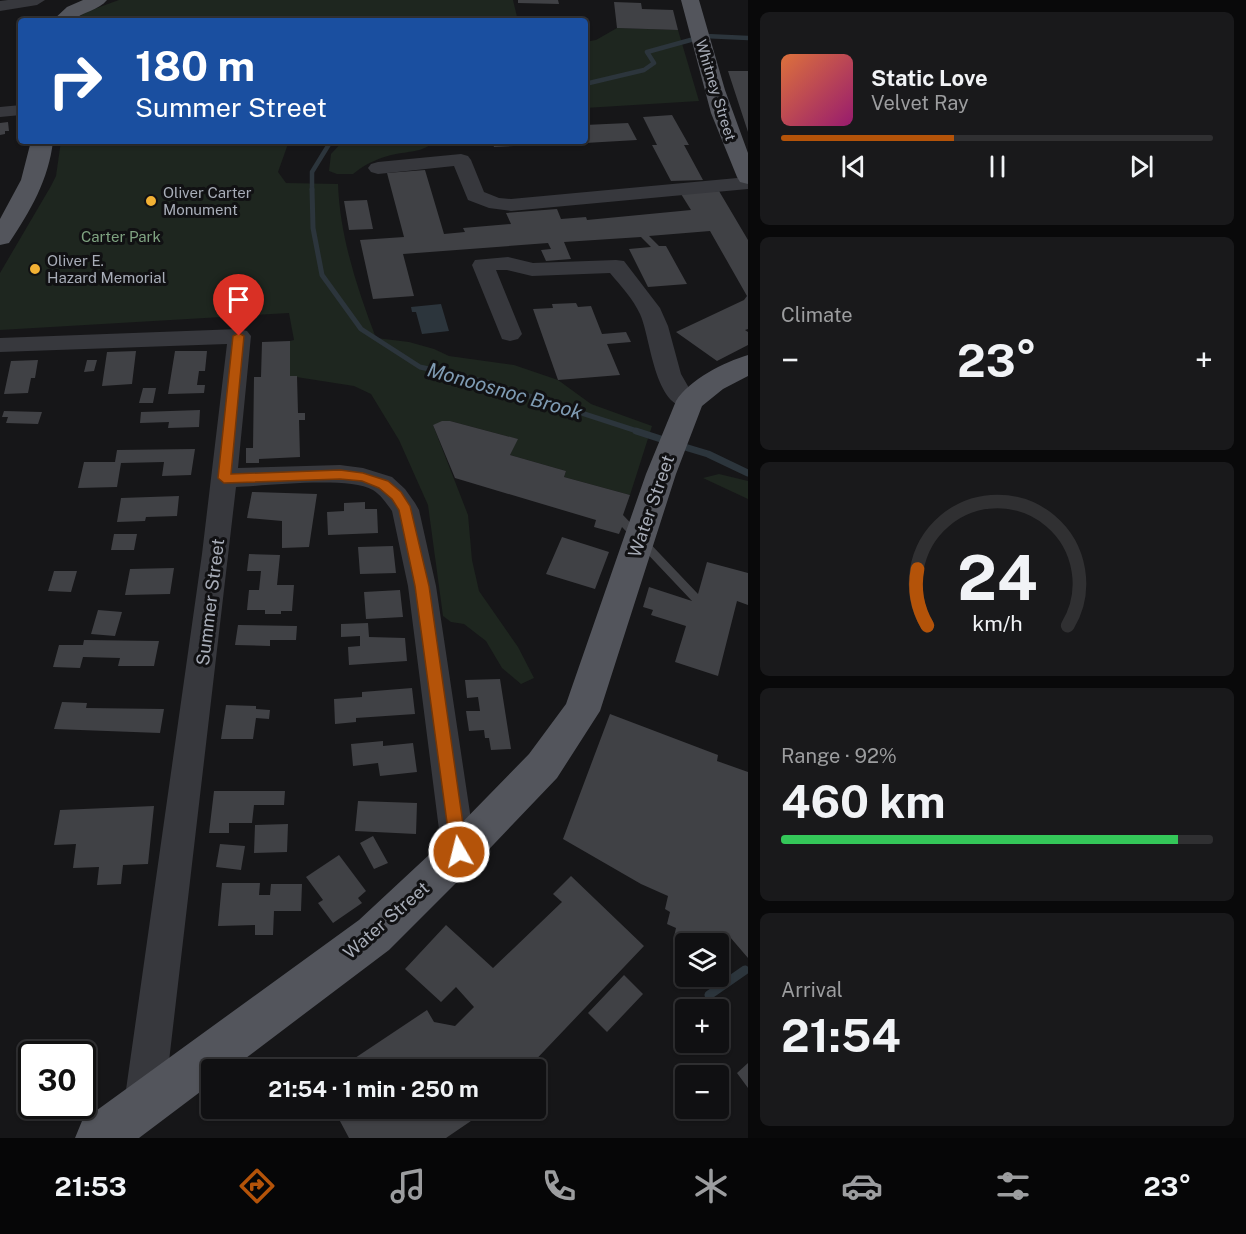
<!DOCTYPE html>
<html lang="en">
<head>
<meta charset="utf-8">
<style>
  body { margin:0; font-family:"Public Sans",sans-serif; background:#19191b; color:#f1f3f6; height:100vh; display:flex; flex-direction:column; font-size:22px; white-space:nowrap }
  * { box-sizing:border-box; margin:0 }
  p { font-size:20px; color:#9c9d9f }
  .icon { flex:none; width:33px; height:33px; fill:none; stroke:currentColor; stroke-width:2; stroke-linecap:round; stroke-linejoin:round }
  .map { position:relative; flex:1; overflow:hidden }
  .panel { display:flex; flex-direction:column; gap:12px; padding:12px; background:#09090a; width:498px }
  .panel>* { flex:none }
  .hud { position:absolute; left:18px; top:18px; width:570px; height:126px; border-radius:6px; box-shadow:0 2px 4px #0004,0 0 0 2px #303032; background:#1a4fa0; color:#fff; overflow:hidden }
  .buttons { position:absolute; left:675px; top:933px; display:grid; gap:12px }
  .buttons a { display:grid; place-items:center; width:54px; height:54px; border-radius:6px; background:#101012; box-shadow:0 2px 4px #0004,0 0 0 2px #303032; font-size:30px }
  .speed { position:absolute; left:18px; top:1041px; display:flex; gap:12px; font-size:30px; font-weight:700; text-align:center }
  .speed>* { display:grid; place-content:center; width:78px; height:78px; border-radius:50%; background:#101012; box-shadow:0 2px 4px #0004,0 0 0 2px #303032; line-height:1 }
  .speed .limit { border:3px solid #111; border-radius:9px; background:#fff; color:#111 }
  .pin { position:absolute; display:grid; place-items:center; width:51px; height:51px; color:#fff; margin:-62px -26px; border-radius:50% 50% 50% 0; rotate:-45deg; box-shadow:0 0 6px #0007 }
  .pin .icon { rotate:45deg }
  .me { position:absolute; width:66px; margin:-33px; rotate:352deg; stroke-linejoin:round; filter:drop-shadow(0 0 4px #0008) }
  .turn { display:flex; align-items:center; gap:21px; height:126px; padding:0 18px; font-size:27px }
  .turn .icon { width:78px; height:78px; stroke-width:2.5 }
  .turn b { display:block; font-size:42px; line-height:51px }
  .big { font-size:45px; font-weight:700; line-height:1.1 }
  .panel .card { flex:1; display:flex; flex-direction:column; justify-content:center; gap:9px; min-width:0; padding:0 21px; border-radius:9px; background:#19191b }
  .panel .dial { align-items:center; gap:0 }
  .dial svg { height:156px; overflow:visible; fill:none; stroke:#303032; stroke-width:7; stroke-linecap:round; text-anchor:middle }
  .dial text { fill:#f1f3f6; stroke:none }
  .song { display:flex; align-items:center; gap:18px }
  .cover { width:72px; height:72px; border-radius:9px; background:linear-gradient(135deg,hsl(20 70% 55%),hsl(320 70% 35%)) }
  .played { height:6px; border-radius:3px; background:linear-gradient(90deg,#b45309 40%,#303032 40%) }
  .keys { display:flex; justify-content:space-around; direction:ltr }
  .heat { display:flex; justify-content:space-between; align-items:center; font-size:33px; direction:ltr }
  .charge { height:9px; border-radius:4px; background:linear-gradient(90deg,#34c759 92%,#303032 0) }
  .trip { position:absolute; left:201px; top:1059px; width:345px; height:60px; border-radius:6px; background:#101012; box-shadow:0 2px 4px #0004,0 0 0 2px #303032; font-weight:700; line-height:60px; text-align:center }
  .tabs { display:flex; height:96px; justify-content:space-around; align-items:center; background:#060607; color:#9c9d9f }
  .tabs .icon { width:42px; height:42px }
  .tabs .current { color:#b45309 }
  .tabs b { font-size:27px; color:#f1f3f6 }
  main { display:flex; flex:1; min-height:0 }
  .map>svg:first-child { display:block }
  .green { fill:#1e261f }
  .water { fill:#2c353c }
  .lines { fill:none; stroke-linecap:round; stroke-linejoin:round }
  .stream-far3 { stroke:#2c353c; stroke-width:4.5 }
  .stream-far2 { stroke:#2c353c; stroke-width:5 }
  .stream-far1 { stroke:#2c353c; stroke-width:7 }
  .stream { stroke:#2c353c; stroke-width:9 }
  .building { fill:#404145 }
  .minor { fill:#37383d; fill-rule:evenodd }
  .major { fill:#53555c; fill-rule:evenodd }
  .route { fill:#b45309; stroke:#753606; stroke-width:1.5 }
  .poi-dot { fill:#f2b134; stroke:#111113; stroke-width:2 }
  .labels { text-anchor:middle; dominant-baseline:central; stroke-width:6; stroke-linejoin:round; paint-order:stroke }
  .far-street-label { font-size:15px; fill:#a8adb8; stroke:#111113 }
  .far-poi-label { font-size:15px; fill:#a8adb8; stroke:#111113; text-anchor:start }
  .far-park-label { font-size:15px; fill:#7fa381; stroke:#111113 }
  .street-label { font-size:18px; fill:#a8adb8; stroke:#111113 }
  .water-label { font-size:20px; font-style:italic; fill:#7f9bb3; stroke:#111113 }
</style>
</head>
<body>
<main>
<div class="map">
<svg width="748" height="1138" viewBox="0 0 748 1138">
  <rect width="100%" height="100%" fill="#161618"/>
  <path class="green" d="M119,0H513L518,21H73L86,12Z
    M617,28L678,30L699,101L585,108V42L596,40Z
    M61,141H289L278,172L286,183L338,184C340,237 357,288 376,338L409,342L434,349L449,356L514,365L558,380L591,404L652,426L630,495L564,477L566,471L510,455L517,439L450,421L433,425L468,515L472,560L479,591L518,647L534,678L521,684L502,668L486,641L464,624L451,622L443,616L428,505L399,440L371,394L354,386L290,376V341L294,340L289,313L0,330V273L51,186L56,176Z
    M343,141H435C423,152 412,151 396,154C380,157 365,164 353,174H337L329,171L331,154Z
    M719,474L748,481V499L703,478Z"/>
  <path class="water" d="M441,304L449,331L422,334L416,312H412L411,307Z"/>
  <g class="lines">
    <path class="stream-far3" d="M585,84L644,70L654,63L647,52L705,36L748,38
      M312,190V172L331,141"/>
    <path class="stream-far2" d="M312,189L313,228L322,275L361,329L420,367L486,382L640,432"/>
    <path class="stream-far1" d="M636,431L667,441
      M678,445L708,454L748,473"/>
    <path class="stream" d="M709,995L745,970"/>
  </g>
  <path class="building" d="M518,0H558L559,4L518,3Z
    M614,2L641,3L642,9L673,10L678,30L617,28Z
    M728,71H748V132Z
    M672,115L689,145H684L703,180L671,181L652,145H657L643,117Z
    M8,122L9,131H5V134L0,135V123Z
    M628,123L637,140L585,143V125Z
    M492,141H578V143L494,147Z
    M425,170L444,234L465,232L463,228L511,224L506,213L557,209L561,219L586,217L587,220L691,210L681,194L719,191L748,240V329L745,330L748,332V345L717,361L676,332L744,300L747,296L710,231L649,236L659,246H666L687,284L648,287L629,249L651,247L641,237L564,242L571,259L546,261L541,250L551,249L548,243L403,254L414,296L373,299L360,240L404,237L387,173Z
    M367,200L373,229L349,230L344,201Z
    M576,303L578,307L591,306L602,334L626,332L631,342L607,344L620,375L558,380L533,309L553,308L552,304Z
    M290,341V376H297L298,413H305V420H299L300,457L259,459V463H246V448H253L254,377H261L262,342Z
    M136,351L132,384L102,386L107,352Z
    M175,351H207L205,371H199L197,385H205L204,393L168,394Z
    M38,360L35,378H31L28,393L4,394L11,361Z
    M87,360H97L94,371L84,372Z
    M143,388H156L153,403H139Z
    M200,410L199,427L168,428L169,422L140,423L141,412Z
    M4,411L42,412L38,424L6,423L8,417H2Z
    M442,421H450L518,439L510,455L566,471L564,477L630,495L623,515L698,594L707,562L748,573V605L737,601L718,676L675,662L686,626L651,615L653,610L643,607L649,587L692,601L622,527L619,534L594,527L596,520L455,478L433,425Z
    M195,449L191,475L162,476L164,462L121,463L117,487L78,488L84,462H115L117,450Z
    M252,492L317,494L309,547L282,548V521L247,518Z
    M179,496L177,516L146,517L145,521L117,522L121,498Z
    M365,502V509H377L378,533L328,535L327,512L344,511V503Z
    M114,534H137L134,550H111Z
    M562,537L609,552L595,589L546,574Z
    M393,546L396,573L360,574L358,547Z
    M249,554L280,555L277,585H294L292,611H281V614H265V610H247L249,590H259L261,571H247Z
    M174,568L170,594L125,595L130,569Z
    M54,571H77L71,592L48,591Z
    M400,590L403,617L366,619L364,592Z
    M98,610L122,612L115,636L91,634Z
    M368,623L369,637L405,638L407,661L349,665L348,647L360,646V636L341,637V624Z
    M238,625L297,626L296,640H270V646L235,645Z
    M84,640L159,641L154,666H118L120,658L83,657L80,668L53,667L59,645H83Z
    M500,679L511,749L491,750L489,738H485L484,730L469,731L466,711H480L478,697L467,698L465,680Z
    M412,688L415,714L356,718V722L335,724L334,699L362,697V692Z
    M62,702L87,703L86,708L164,709L160,733L54,729Z
    M226,705L256,706V709L270,710L269,719L256,718L253,739H221Z
    M610,714L718,755L717,761L748,772V958L730,937L718,946V944H686V946L673,941L676,928L667,924L670,912L665,909L668,896L641,884L563,839Z
    M383,741V746L413,743L417,772L380,776L378,763L353,766L351,744Z
    M214,791H285L284,805H254L252,823H229V833H209Z
    M358,801L417,803L416,834L355,831Z
    M154,806L148,864L123,865L121,884L97,885L99,867L73,868L76,844L54,845L60,810Z
    M288,824L287,852L254,853L255,825Z
    M373,836L388,863L374,869L360,843Z
    M220,844L245,846L241,870L216,867Z
    M339,855L366,891L358,898L362,903L333,923L318,903L323,900L306,877Z
    M571,876L644,946L526,1070H337L427,1010L434,1022L455,1026L474,1007L456,987L441,1002L405,969L446,925L493,968L562,902L553,894Z
    M222,883H260L259,895H270L271,884H302L301,911H274L273,935H255V925L218,926Z
    M624,975L643,994L607,1032L588,1013Z
    M748,1063V1088L737,1073Z
    M333,1108H490L446,1138H349Z"/>
  <g class="lines">
    <path class="minor" d="M8,0H45L37,5L0,11V1Z
      M21,105V115L0,117V107Z
      M461,154L468,156L471,160L484,192L499,198L511,199L748,177V189L511,211L489,208L468,200L454,166L378,174L371,172L368,168L371,164L378,162Z
      M508,257L533,263L616,260L624,261L660,308L668,326L681,374L689,388L702,401L699,407C654,419 652,340 640,314C633,299 621,286 610,273L532,276L507,270H496L522,334L518,339L510,341L502,339L472,265L475,260Z
      M239,329L247,331L251,336L238,468L340,465L363,468L392,477L405,489L415,503L419,510L436,586L476,853L471,865L459,869L447,865L442,853L408,586L392,511C387,504 381,495 373,490C347,476 268,486 236,487L164,1104L158,1118L144,1124L130,1118L124,1104L202,554L227,344L0,352V338Z"/>
    <path class="major" d="M83,0H107C99,10 82,12 72,21H52L67,7Z
      M681,0H699L725,90L748,153V184L740,182L737,177L711,113Z
      M31,141H53C49,179 30,212 9,243L0,245V219L21,180Z
      M748,355V376L723,389L702,406L676,474L600,711L557,778L473,866L389,950L230,1070H212V1083L139,1138H75L82,1121L359,920L445,840L529,754L566,704L646,474L676,401C689,380 724,362 748,355Z"/>
  </g>
  <path class="route" d="M239,333L244,336L231,474L340,470L363,473L388,481L401,492L410,506L429,586L467,852L465,858L459,860L453,858L451,852L415,586L399,510L392,499L379,488L362,481L340,479L224,483L218,478L233,336Z"/>
  <g class="poi-dot">
    <circle cx="151" cy="201" r="6"/>
    <circle cx="35" cy="269" r="6"/>
  </g>
  <g class="labels">
    <g class="far-street-label">
      <text transform="translate(716 90) rotate(73)">Whitney Street</text>
    </g>
    <g class="far-poi-label">
      <text x="163" y="192">Oliver Carter<tspan x="163" dy="17">Monument</tspan></text>
      <text x="47" y="260">Oliver E.<tspan x="47" dy="17">Hazard Memorial</tspan></text>
    </g>
    <g class="far-park-label">
      <text x="121" y="236">Carter Park</text>
    </g>
    <g class="street-label">
      <text transform="translate(651 506) rotate(-71)">Water Street</text>
      <text transform="translate(210 602) rotate(-83)">Summer Street</text>
      <text transform="translate(386 920) rotate(-41)">Water Street</text>
    </g>
    <g class="water-label">
      <text transform="translate(505 391) rotate(16)">Monoosnoc Brook</text>
    </g>
  </g>
</svg>
<div class="buttons">
<a><svg class="icon" aria-label="layers" viewBox="0 0 24 24"><path d="M12 4l9 5-9 5-9-5zM3 14l9 5 9-5"/></svg></a>
<a>+</a>
<a>−</a>
</div>
<div class="speed"><div class="limit">30</div></div>
<div class="pin" style="left:239px;top:336px;background:#d93025"><svg class="icon" aria-label="arrive" viewBox="0 0 24 24"><path d="M6 21V4h12l-3 4 3 4H6"/></svg></div>
<svg class="me" style="left:459px;top:852px" viewBox="-20 -20 40 40"><circle r="17" fill="#b45309" stroke="#fff" stroke-width="3"/><path d="M0-11L8 9 0 5-8 9z" fill="#fff"/></svg>
<div class="trip">21:54 · 1 min · 250 m</div>
<div class="hud">
<div class="turn"><svg class="icon" aria-label="right" viewBox="0 0 24 24"><path d="M7 20v-9h11M14 6l5 5-5 5"/></svg><div><b>180 m</b>Summer Street</div></div>
</div>
</div>
<section class="panel">
<div class="card">
<div class="song"><i class="cover"></i><div><b>Static Love</b><p>Velvet Ray</p></div></div>
<div class="played"></div>
<div class="keys"><svg class="icon" aria-label="previous" viewBox="0 0 24 24"><path d="M18 5L8 12l10 7zM5 5v14"/></svg><svg class="icon" aria-label="pause" viewBox="0 0 24 24"><path d="M8 5v14M16 5v14"/></svg><svg class="icon" aria-label="next" viewBox="0 0 24 24"><path d="M6 5l10 7-10 7zM19 5v14"/></svg></div>
</div>
<div class="card"><p>Climate</p>
<div class="heat"><a>−</a><b class="big">23°</b><a>+</a></div>
</div>
<div class="card dial"><svg viewBox="0 0 100 80">
<path d="M14 69A42 42 0 1 1 86 69"/>
<path d="M14 69A42 42 0 0 1 9 40" stroke="#b45309"/>
<text x="50" y="56" font-size="32" font-weight="700">24</text>
<text x="50" y="72" font-size="11">km/h</text>
</svg></div>
<div class="card"><p>Range · 92%</p><b class="big">460 km</b><div class="charge"></div></div>
<div class="card"><p>Arrival</p><b class="big">21:54</b></div>
</section>
</main>
<nav class="tabs">
<b>21:53</b>
<svg class="icon current" aria-label="directions" viewBox="0 0 24 24"><path d="M12 3l9 9-9 9-9-9zM9 14v-3h6M13 9l2 2-2 2"/></svg>
<svg class="icon" aria-label="music" viewBox="0 0 24 24"><path d="M9 18V5l10-2v13"/><circle cx="6" cy="18" r="3"/><circle cx="16" cy="16" r="3"/></svg>
<svg class="icon" aria-label="phone" viewBox="0 0 24 24"><path d="M5 4h4l2 5-3 2q2 4 5 5l2-3 5 2v4C11 20 4 13 5 4z"/></svg>
<svg class="icon" aria-label="climate" viewBox="0 0 24 24"><path d="M12 3v18M4 7l16 10M4 17L20 7"/></svg>
<svg class="icon" aria-label="car" viewBox="0 0 24 24"><path d="M5 17H2v-5l4-1 3-4h7l3 4 3 1v5h-3M9 17h6M6 11h13"/><circle cx="7" cy="17" r="2"/><circle cx="17" cy="17" r="2"/></svg>
<svg class="icon" aria-label="filters" viewBox="0 0 24 24"><path d="M4 7h16M4 17h16"/><circle cx="9" cy="7" r="2"/><circle cx="15" cy="17" r="2"/></svg>
<b>23°</b>
</nav>
</body>
</html>
